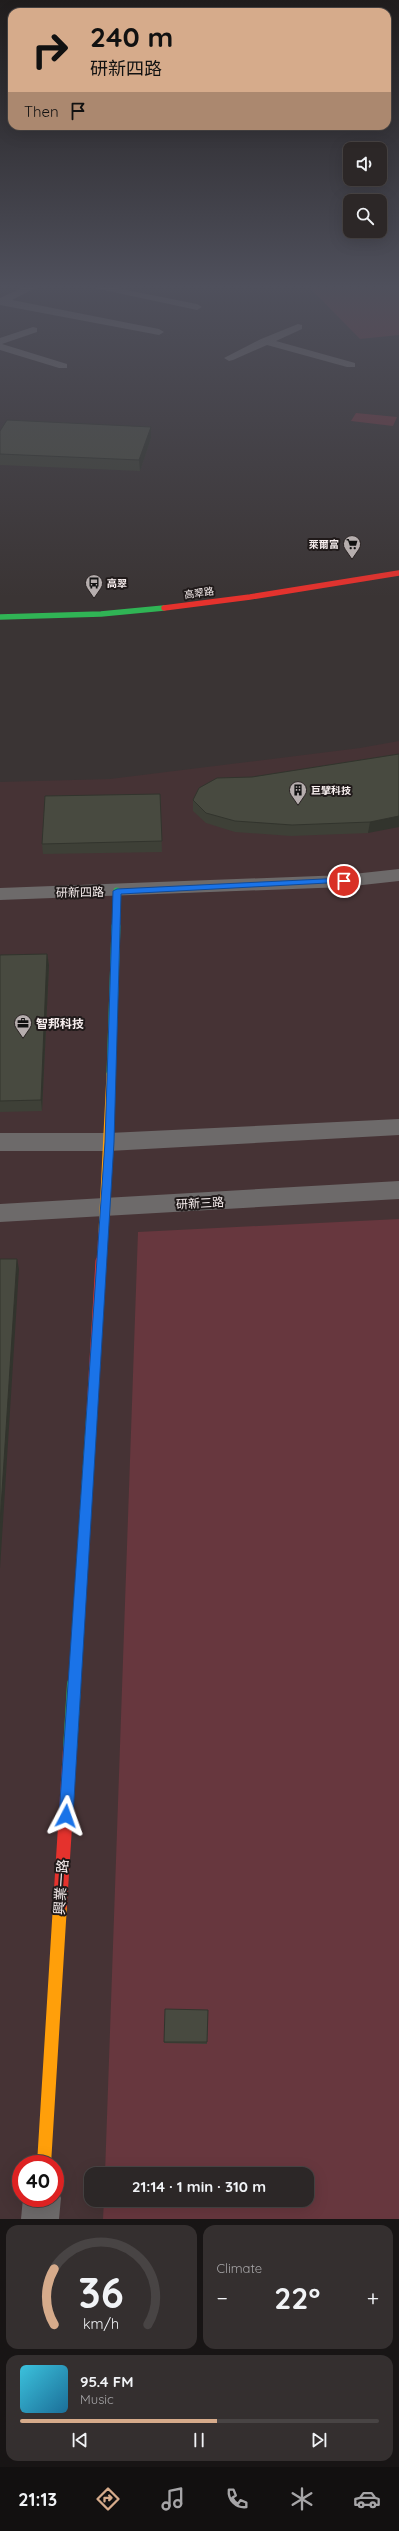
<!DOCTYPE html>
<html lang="en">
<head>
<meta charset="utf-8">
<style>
  body { margin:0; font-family:Quicksand,"Noto Sans TC",sans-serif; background:#342f2f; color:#f1f3f6; height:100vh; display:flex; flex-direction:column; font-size:15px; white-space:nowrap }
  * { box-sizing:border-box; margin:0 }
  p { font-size:13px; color:#a6a5a7 }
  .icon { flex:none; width:22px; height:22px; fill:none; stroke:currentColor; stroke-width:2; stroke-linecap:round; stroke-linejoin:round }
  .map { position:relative; height:2219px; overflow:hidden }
  .side { display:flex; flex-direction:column; gap:6px; padding:6px; background:#181515; flex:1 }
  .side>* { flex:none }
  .hud { position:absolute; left:8px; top:8px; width:383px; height:122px; border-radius:12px; box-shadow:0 4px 16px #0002,0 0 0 1px #484444; background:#d6ab8b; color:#111; overflow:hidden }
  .tools { position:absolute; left:343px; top:142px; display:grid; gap:8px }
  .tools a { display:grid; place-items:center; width:44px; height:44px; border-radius:8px; background:#2c2727; box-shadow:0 4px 16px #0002,0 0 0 1px #484444; font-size:20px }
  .speed { position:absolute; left:12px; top:2155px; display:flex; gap:8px; font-size:20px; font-weight:700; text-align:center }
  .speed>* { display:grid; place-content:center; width:52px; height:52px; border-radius:50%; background:#2c2727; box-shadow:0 4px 16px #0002,0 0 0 1px #484444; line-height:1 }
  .speed .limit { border:6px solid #d22; background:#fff; color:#111 }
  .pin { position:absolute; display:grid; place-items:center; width:34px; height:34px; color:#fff; margin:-17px; border:2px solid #fff; border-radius:50%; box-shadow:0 1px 4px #0007 }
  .me { position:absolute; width:44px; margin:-22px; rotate:4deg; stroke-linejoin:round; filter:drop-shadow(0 0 3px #0008) }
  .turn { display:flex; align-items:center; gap:14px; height:84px; padding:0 16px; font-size:18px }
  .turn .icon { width:52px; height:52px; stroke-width:2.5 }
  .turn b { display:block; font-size:28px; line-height:34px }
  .then { display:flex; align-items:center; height:38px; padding:0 16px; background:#0003; gap:8px; font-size:15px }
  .big { font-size:30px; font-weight:700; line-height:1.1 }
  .side .tile { flex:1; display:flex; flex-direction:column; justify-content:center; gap:6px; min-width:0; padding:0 14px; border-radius:12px; background:#342f2f }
  .side .dial { align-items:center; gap:0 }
  .dial svg { height:104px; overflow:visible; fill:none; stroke:#484444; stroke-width:7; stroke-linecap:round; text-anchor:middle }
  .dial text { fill:#f1f3f6; stroke:none }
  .song { display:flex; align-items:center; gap:12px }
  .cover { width:48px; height:48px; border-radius:6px; background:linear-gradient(135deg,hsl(190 70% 55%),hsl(200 70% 35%)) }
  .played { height:4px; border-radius:2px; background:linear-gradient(90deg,#d6ab8b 55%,#484444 55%) }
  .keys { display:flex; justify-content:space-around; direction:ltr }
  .heat { display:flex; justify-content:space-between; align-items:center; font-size:22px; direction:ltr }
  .side .tiles { flex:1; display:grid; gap:6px; grid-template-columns:1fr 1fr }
  .tile:last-child { grid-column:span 2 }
  .trip { position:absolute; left:84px; top:2167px; width:230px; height:40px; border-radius:12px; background:#2c2727; box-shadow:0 4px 16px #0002,0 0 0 1px #484444; font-weight:700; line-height:40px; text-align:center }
  .menu { display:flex; height:64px; justify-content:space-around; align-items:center; background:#121010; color:#a6a5a7 }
  .menu .icon { width:28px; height:28px }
  .menu .on { color:#d6ab8b }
  .menu b { font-size:18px; color:#f1f3f6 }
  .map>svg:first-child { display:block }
  .built { fill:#463335; fill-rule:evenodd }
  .green { fill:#67373e }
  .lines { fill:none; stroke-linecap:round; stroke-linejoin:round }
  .street { fill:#6d6a6a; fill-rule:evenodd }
  .fast-far4 { stroke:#30b455; stroke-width:5.5 }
  .fast-far3 { stroke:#30b455; stroke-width:7 }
  .fast-far2 { stroke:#30b455; stroke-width:9 }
  .fast-far1 { stroke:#30b455; stroke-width:11 }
  .fast { stroke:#30b455; stroke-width:14 }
  .slow-far1 { stroke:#ff9f0a; stroke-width:9 }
  .slow { stroke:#ff9f0a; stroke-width:14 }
  .jam-far3 { stroke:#e5322d; stroke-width:5.5 }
  .jam-far2 { stroke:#e5322d; stroke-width:9 }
  .jam-far1 { stroke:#e5322d; stroke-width:11 }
  .jam { stroke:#e5322d; stroke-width:14 }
  .wall { fill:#3e4037 }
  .shaded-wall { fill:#32342d }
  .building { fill:#484a40; stroke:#32342d }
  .route { fill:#1a73e8; stroke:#114b97 }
  .labels { text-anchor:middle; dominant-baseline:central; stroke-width:4; stroke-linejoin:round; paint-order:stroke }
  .far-poi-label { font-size:10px; font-weight:bold; fill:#f8efef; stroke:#201a1a; text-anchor:start }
  .far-street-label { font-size:10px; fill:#f8efef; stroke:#201a1a }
  .street-label { font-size:12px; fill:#f8efef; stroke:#201a1a }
  .poi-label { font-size:12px; font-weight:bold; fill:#f8efef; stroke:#201a1a; text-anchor:start }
  .near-street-label { font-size:14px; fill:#f8efef; stroke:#201a1a }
</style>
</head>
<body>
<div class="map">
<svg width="399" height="2219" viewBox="0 0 399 2219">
  <rect width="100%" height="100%" fill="#3a3434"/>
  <path class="built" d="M399,741V2219H0V782L110,779L360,748ZM21,2164H55V2198H21ZM91,2174H307V2200H91Z"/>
  <path class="green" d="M308,286H399V335L360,339Z
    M356,413L397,417L393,426L351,421Z
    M399,1219V2219H103L104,2200H307V2174H105L138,1232Z"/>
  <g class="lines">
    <path class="street" d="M26,286H39L12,300L159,329L164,332L159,335L0,305V298Z
      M85,286H106L197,304L202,307L197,310Z
      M298,324L302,325V329L276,341L355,363V367H347L267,345L233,360L229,361L224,358L261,339Z
      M33,327L37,328V332L2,344L67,364V368H59L0,350V338Z
      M399,869V881L344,887L0,900V888L344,875Z
      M399,1119V1135L109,1151H0V1133H109Z
      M399,1181V1199L0,1222V1204Z
      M55,2184L61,2198L59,2219H21L23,2198H55Z"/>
    <path class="fast-far4" d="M0,617L101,614L164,608"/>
    <path class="fast-far3" d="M116,927L117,891"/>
    <path class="fast-far2" d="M111,1074L116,926"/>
    <path class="fast-far1" d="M74,1685L92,1410"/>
    <path class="fast" d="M70,1749L74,1684"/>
    <path class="slow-far1" d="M103,1232L111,1074"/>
    <path class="slow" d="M44,2164L60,1905"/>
    <path class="jam-far3" d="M164,608L250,597L399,573"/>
    <path class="jam-far2" d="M101,1262L103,1232"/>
    <path class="jam-far1" d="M92,1410L101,1261"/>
    <path class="jam" d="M60,1905L70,1749"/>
  </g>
  <path class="wall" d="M0,431L151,438L140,471L0,465Z
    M399,754L368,833L291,836L235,832L206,823L193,811V800L252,777Z
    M160,794L162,852L43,854L42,844Z
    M47,954L49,965L42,1111L0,1112V955Z
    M208,2010L207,2044L164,2043V2042Z"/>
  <path class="shaded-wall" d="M151,427V438L140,471L139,460Z
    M399,816V827L368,833L370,822Z
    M47,954L49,965L42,1111L41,1100Z
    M17,1259L19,1269L0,1569V1523Z"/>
  <path class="building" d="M7,420L151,427L139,460L0,454V431Z
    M399,754V816L370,822L292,825L235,821L206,813L193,800L199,788L217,778L252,777Z
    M160,794L162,841L42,844L45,796Z
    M47,954L41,1100L0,1101V955Z
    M0,1259H17L0,1523Z
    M165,2009L208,2010L207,2042H164Z"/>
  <linearGradient id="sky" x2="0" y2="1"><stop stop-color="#201d1d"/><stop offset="0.48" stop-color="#4f505c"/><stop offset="1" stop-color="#4f505c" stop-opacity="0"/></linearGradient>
  <rect width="399" height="597" fill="url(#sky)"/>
  <path class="route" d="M344,878L346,879V882L121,894L114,1142L73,1816L71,1821L66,1823L61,1821L59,1816L105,1142L113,891L117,889Z"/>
  <defs>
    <g id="supermarket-pin" transform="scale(0.9)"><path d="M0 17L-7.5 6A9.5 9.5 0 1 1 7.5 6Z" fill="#b6aeae" stroke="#201a1a"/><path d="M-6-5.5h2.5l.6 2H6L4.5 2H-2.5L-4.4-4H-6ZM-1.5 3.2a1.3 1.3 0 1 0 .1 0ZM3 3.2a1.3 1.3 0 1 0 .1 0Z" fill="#111"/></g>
    <g id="bus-pin" transform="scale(0.9)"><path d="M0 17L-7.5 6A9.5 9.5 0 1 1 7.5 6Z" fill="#b6aeae" stroke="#201a1a"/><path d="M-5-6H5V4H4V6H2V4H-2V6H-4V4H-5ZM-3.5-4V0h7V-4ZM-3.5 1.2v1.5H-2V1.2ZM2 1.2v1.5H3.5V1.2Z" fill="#111"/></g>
    <g id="building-pin" transform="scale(0.9)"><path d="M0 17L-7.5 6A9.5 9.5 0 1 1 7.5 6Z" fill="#b6aeae" stroke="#201a1a"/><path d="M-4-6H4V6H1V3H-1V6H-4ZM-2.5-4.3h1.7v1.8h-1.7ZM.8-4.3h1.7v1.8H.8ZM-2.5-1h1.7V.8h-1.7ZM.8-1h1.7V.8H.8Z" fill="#111"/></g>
    <g id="office-pin" transform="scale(0.9)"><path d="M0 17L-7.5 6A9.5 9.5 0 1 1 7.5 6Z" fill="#b6aeae" stroke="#201a1a"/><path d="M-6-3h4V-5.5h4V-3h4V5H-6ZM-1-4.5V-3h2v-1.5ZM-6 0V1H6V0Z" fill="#111"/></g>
  </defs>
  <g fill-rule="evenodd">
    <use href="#supermarket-pin" x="352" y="544"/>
    <use href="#bus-pin" x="94" y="583"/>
    <use href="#building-pin" x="298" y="790"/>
    <use href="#office-pin" x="23" y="1023"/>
  </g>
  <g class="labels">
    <g class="far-poi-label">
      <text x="339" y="544" text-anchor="end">萊爾富</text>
      <text x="107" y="583">高翠</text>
      <text x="311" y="790">巨擘科技</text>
    </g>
    <g class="far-street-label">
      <text transform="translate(199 593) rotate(-8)">高翠路</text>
    </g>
    <g class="street-label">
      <text transform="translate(80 892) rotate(-1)">研新四路</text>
      <text transform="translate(200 1203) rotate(-3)">研新三路</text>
    </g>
    <g class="poi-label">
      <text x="36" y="1023">智邦科技</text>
    </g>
    <g class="near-street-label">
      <text transform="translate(61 1887) rotate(-86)">興業一路</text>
    </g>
  </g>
</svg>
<div class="tools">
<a><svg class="icon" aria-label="sound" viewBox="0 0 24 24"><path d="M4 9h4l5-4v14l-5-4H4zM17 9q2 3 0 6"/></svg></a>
<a><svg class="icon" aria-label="search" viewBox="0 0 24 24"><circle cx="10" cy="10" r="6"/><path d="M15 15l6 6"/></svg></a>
</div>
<div class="speed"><div class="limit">40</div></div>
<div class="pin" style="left:344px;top:881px;background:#d93025"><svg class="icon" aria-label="arrive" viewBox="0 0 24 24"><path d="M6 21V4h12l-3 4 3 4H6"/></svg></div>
<svg class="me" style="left:66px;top:1816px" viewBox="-20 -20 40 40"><path d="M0-17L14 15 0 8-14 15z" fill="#1a73e8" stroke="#fff" stroke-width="4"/></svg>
<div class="trip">21:14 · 1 min · 310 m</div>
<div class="hud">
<div class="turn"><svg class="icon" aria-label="right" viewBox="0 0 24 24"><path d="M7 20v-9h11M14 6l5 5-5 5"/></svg><div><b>240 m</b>研新四路</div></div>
<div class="then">Then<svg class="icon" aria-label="arrive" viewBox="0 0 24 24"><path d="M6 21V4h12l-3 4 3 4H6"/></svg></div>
</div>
</div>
<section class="side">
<div class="tiles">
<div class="tile dial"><svg viewBox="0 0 100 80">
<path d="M14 69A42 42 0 1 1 86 69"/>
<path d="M14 69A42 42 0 0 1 14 26" stroke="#d6ab8b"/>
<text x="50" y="56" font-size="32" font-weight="700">36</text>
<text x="50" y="72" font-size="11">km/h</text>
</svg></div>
<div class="tile"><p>Climate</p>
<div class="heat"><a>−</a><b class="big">22°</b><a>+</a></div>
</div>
<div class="tile">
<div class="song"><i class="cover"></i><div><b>95.4 FM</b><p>Music</p></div></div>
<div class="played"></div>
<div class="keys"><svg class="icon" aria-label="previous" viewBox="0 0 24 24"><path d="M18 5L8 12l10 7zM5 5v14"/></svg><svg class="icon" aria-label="pause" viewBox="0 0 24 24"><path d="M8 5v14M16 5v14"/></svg><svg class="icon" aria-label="next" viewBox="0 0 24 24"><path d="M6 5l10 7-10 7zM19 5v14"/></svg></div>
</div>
</div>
</section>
<nav class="menu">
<b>21:13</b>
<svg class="icon on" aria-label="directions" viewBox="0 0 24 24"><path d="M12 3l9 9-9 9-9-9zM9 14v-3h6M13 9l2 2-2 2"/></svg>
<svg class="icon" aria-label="music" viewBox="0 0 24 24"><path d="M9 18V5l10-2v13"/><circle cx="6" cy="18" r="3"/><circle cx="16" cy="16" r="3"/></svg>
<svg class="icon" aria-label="phone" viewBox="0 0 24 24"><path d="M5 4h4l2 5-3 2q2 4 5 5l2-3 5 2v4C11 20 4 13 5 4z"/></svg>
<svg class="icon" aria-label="climate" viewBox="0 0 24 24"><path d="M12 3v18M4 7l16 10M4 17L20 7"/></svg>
<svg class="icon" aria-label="car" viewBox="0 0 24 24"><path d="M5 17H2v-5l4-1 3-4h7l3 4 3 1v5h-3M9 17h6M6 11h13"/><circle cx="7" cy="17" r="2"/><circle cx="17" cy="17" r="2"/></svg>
</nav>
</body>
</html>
